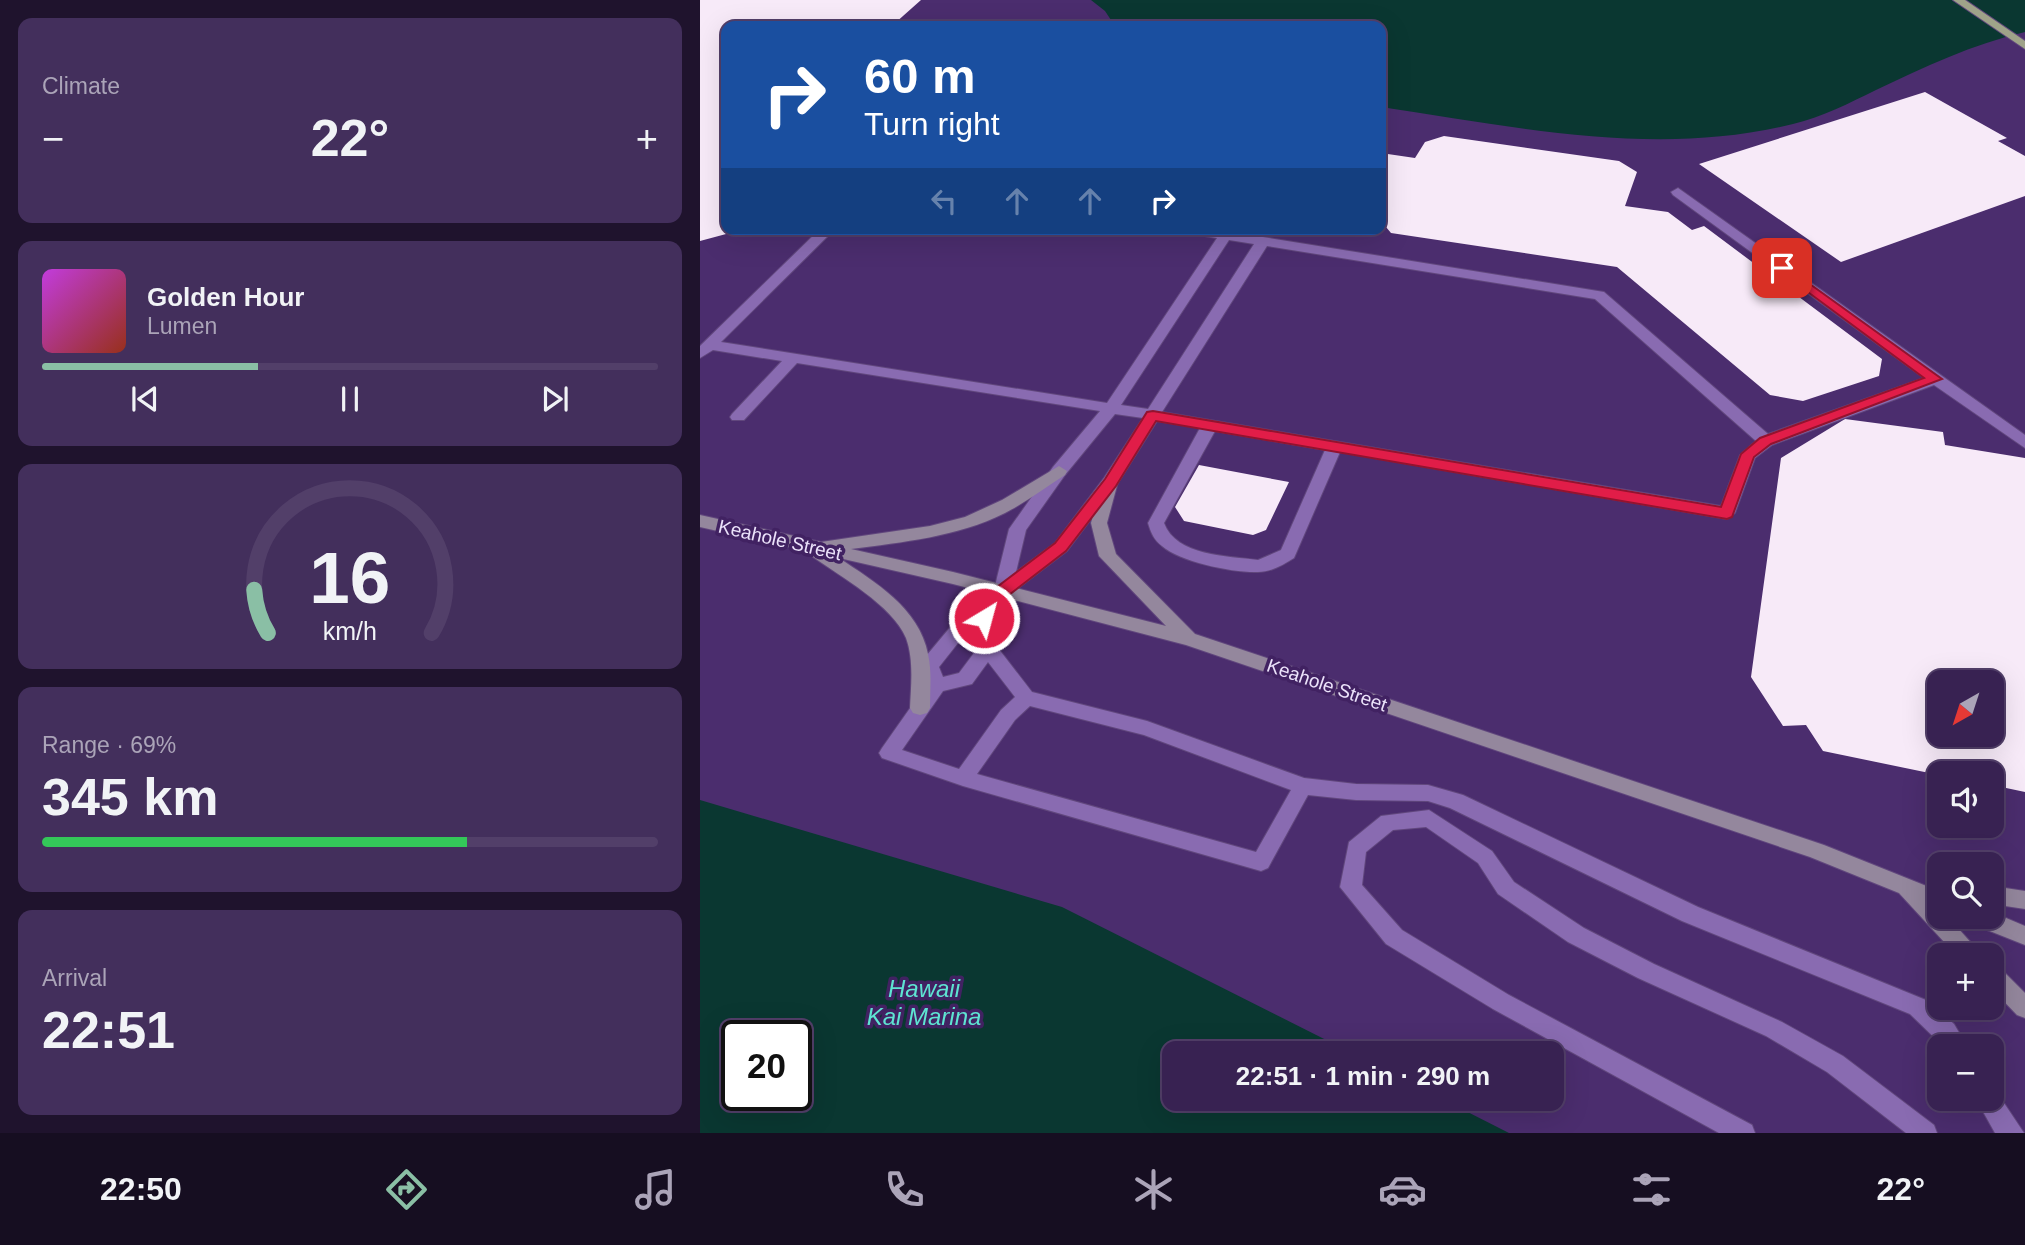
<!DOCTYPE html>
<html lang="en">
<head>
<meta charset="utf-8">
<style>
  body { margin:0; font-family:Arial,sans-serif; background:#432f5c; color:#f1f3f6; height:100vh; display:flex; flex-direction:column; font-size:26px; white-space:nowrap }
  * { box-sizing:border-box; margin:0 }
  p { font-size:23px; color:#aba4b8 }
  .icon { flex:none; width:38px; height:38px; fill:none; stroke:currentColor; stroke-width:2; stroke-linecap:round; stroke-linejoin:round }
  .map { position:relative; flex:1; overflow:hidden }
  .side { display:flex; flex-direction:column; gap:18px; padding:18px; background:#1f132d; width:700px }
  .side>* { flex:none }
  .guide { position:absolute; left:21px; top:21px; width:665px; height:214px; border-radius:14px; box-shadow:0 7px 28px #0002,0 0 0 2px #523f69; background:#1a4fa0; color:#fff; overflow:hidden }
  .needle { width:46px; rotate:219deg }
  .tools { position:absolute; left:1227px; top:670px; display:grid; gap:14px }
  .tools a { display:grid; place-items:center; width:77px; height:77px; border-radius:14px; background:#382252; box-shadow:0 7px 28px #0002,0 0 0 2px #523f69; font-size:35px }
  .speed { position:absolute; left:21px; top:1020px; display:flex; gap:14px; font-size:35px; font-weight:700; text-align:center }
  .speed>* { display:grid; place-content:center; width:91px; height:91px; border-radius:50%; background:#382252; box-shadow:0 7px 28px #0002,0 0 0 2px #523f69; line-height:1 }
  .speed .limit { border:4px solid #111; border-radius:10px; background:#fff; color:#111 }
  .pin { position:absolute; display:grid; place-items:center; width:60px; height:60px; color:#fff; margin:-30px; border-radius:14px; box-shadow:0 4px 10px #0006 }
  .me { position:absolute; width:77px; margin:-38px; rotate:37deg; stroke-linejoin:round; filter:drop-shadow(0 0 5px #0008) }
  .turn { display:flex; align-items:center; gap:24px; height:147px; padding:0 28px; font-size:32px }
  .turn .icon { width:91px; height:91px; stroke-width:2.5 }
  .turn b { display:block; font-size:49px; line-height:60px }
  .lanes { display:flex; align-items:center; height:66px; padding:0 28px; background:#0003; justify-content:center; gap:35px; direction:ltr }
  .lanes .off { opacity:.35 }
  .big { font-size:52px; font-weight:600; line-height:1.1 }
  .side .widget { flex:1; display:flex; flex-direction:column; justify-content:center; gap:10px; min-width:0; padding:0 24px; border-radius:14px; background:#432f5c }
  .side .dial { align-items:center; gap:0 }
  .dial svg { height:182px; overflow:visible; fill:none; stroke:#523f69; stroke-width:7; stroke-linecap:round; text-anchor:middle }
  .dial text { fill:#f1f3f6; stroke:none }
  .song { display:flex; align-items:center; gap:21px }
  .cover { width:84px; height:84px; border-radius:10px; background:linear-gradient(135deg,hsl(290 70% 55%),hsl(10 70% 35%)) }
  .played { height:7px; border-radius:4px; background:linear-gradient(90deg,#8abfa5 35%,#523f69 35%) }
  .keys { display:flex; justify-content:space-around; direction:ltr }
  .heat { display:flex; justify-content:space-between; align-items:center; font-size:38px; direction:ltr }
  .charge { height:10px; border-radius:5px; background:linear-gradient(90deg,#34c759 69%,#523f69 0) }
  .trip { position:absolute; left:462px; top:1041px; width:402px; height:70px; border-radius:14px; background:#382252; box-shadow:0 7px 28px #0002,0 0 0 2px #523f69; font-weight:600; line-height:70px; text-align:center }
  .tab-bar { display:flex; height:112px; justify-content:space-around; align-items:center; background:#160e21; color:#aba4b8 }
  .tab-bar .icon { width:49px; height:49px }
  .tab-bar .on { color:#8abfa5 }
  .tab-bar b { font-size:32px; color:#f1f3f6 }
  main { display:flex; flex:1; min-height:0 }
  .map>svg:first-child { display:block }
  .water { fill:#0a3731; fill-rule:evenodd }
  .building { fill:#f7eaf8; fill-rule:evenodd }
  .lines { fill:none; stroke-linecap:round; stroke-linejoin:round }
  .service-casing { stroke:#61477d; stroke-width:2 }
  .secondary-casing { stroke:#61477d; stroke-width:2 }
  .primary-casing { stroke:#61477d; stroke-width:2 }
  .service { fill:#896bb1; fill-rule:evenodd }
  .secondary { fill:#94879d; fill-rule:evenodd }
  .primary { fill:#9fa389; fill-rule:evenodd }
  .route { fill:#e11d48; stroke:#92132f; stroke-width:2 }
  .labels { text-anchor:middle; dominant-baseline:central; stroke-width:7; stroke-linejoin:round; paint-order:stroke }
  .street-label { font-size:19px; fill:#ebe2fa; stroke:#412262 }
  .near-water-label { font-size:24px; font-style:italic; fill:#5ee4d2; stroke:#412262 }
</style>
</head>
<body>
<main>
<section class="side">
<div class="widget"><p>Climate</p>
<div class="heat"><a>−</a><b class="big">22°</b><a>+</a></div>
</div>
<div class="widget">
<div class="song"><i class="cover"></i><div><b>Golden Hour</b><p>Lumen</p></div></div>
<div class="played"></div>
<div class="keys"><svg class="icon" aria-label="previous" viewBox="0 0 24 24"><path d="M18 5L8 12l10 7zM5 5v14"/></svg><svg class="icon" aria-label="pause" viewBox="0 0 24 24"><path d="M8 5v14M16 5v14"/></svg><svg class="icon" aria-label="next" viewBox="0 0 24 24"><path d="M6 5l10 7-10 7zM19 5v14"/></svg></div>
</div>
<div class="widget dial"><svg viewBox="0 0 100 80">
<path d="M14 69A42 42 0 1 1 86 69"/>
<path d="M14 69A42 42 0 0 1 8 50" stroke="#8abfa5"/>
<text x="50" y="56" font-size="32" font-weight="700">16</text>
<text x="50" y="72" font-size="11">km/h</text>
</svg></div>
<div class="widget"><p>Range · 69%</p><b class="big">345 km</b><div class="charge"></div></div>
<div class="widget"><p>Arrival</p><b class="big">22:51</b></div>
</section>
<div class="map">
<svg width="1325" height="1133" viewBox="0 0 1325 1133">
  <rect width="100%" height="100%" fill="#4b2d6e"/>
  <path class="water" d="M391,0H1325V32C1273,44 1224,67 1176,90C1149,103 1123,117 1093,124C957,158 816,127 681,107V26H415L405,11Z
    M0,800L362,907L652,1053L474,1054V1099H742L809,1133H0ZM37,1036H96V1096H37Z"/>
  <path class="building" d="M0,0H221L194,24L200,26H26V229L41,230L0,241Z
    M1225,92L1307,138L1298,141L1325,156V196L1141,262L999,164Z
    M744,136L919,161L937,172L925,206L968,212L992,230L1004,226L1182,359L1179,376L1103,401L1070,395L917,267L691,233L681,221V153L715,158L725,142Z
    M1145,419L1243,432L1245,445L1325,458V792L1292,785V774L1239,775L1123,751L1106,725L1083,726L1051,677L1081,458ZM1239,682H1292V735H1239Z
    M499,465L589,482L566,530L553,535L484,521L475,507Z"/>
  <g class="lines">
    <g class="service-casing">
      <path id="service" d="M978,188L1325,435V448L1234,385L1072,445L1055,458L1035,513L1027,519L640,452L594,558C583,565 571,572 558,572C534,573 480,562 462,546C454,540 451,533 448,523L500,428L457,421L416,486L367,551L309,595L293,618L305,637L298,648L332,692L447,721L604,778L656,784L728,785L763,795L998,907L1226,1000L1254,1024L1267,1046H1243L1210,1014L982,921L750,808L728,801L656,800L608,795L568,868L561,871L263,786L182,758L179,753L182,748L227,684L220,666L222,661L257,619L278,613L294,590L309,529L353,467L400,411L97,363L44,420H32L30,417L32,414L82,361L13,350L0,358V346L120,229H135L21,342L407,403L517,238L486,233L479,229H513L904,292L1068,434L1224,378L973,195L971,192ZM529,240L554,244L448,409L421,405ZM567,246L895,299L1056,441L1040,455L1021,506L462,412ZM415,414L443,418L404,478L355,543L316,572L326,530L365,475ZM515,431L625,450L581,550L558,560C528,556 476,556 464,523ZM280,626L286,637L259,673L243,677L239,667L269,629ZM288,662L315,697L301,710L259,769L202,750L243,691L272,684ZM330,706L444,735L591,790L556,852L277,774L315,720Z
        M729,810L792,851L814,882L884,928L954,964L1082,1022L1143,1056L1234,1125L1237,1133H1206L1127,1072L1066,1036L938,978L868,942L798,894L778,863L726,827L693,830L666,852L662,885L702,930L809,995L1052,1125L1055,1133H1019L793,1009L686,944L640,887L649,842L681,816Z
        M1292,1089L1296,1091L1324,1133H1295L1276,1099H1292Z"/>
    </g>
    <g class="secondary-casing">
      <path id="secondary" d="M359,466L367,471L365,475C345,488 326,502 305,513C257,537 203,542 151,549L253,572L466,626L399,556L391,523L402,482L410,477L416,478L418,482L407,523L416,554L495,634L1124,845L1239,891V917H1248L1283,956H1257L1199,893L1110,857L486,645L253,584L139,558C175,582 219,608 228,654C232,672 230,690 230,708L227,713L220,715L213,713L210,708C211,685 214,660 206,638C192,605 141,577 113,557L111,552L0,527V515L121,542L230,526L265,517L302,500Z
        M1292,886L1325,891V909L1292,904Z
        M1292,912L1325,926V945L1272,924L1269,917H1292Z
        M1292,965L1300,968L1325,993V1018L1317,1015L1292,989Z"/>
    </g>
    <g class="primary-casing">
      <path id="primary" d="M1253,0H1265L1325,41V49Z"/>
    </g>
    <use href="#service" class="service"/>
    <use href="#secondary" class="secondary"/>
    <use href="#primary" class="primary"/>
  </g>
  <path class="route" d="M1082,264L1242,379L1071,444L1054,457L1032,517L1027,519L456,421L416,486L366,551L309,595L290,622H278L276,618L297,587L355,543L405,479L447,412L453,411L1021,507L1041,454L1060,438L1224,378L1078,270L1076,268Z"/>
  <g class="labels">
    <g class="street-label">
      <text transform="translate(80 540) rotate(13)">Keahole Street</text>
      <text transform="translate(627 685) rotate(19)">Keahole Street</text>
    </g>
    <g class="near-water-label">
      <text x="224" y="988">Hawaii<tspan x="224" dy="28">Kai Marina</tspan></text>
    </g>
  </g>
</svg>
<div class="tools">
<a><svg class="needle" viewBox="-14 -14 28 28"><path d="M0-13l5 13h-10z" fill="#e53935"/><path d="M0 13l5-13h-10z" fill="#aba4b8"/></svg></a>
<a><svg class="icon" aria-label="sound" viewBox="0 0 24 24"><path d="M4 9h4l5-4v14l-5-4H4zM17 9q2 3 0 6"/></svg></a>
<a><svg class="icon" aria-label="search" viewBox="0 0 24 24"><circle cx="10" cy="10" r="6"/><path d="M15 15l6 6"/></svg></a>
<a>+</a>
<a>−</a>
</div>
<div class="speed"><div class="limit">20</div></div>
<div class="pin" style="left:1082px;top:268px;background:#d93025"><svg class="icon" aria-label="arrive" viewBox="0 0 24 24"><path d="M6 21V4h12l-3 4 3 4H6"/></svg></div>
<svg class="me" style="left:284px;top:618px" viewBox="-20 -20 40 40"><circle r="17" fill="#e11d48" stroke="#fff" stroke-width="3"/><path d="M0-11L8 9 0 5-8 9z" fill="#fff"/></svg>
<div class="trip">22:51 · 1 min · 290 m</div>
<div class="guide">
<div class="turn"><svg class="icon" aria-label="right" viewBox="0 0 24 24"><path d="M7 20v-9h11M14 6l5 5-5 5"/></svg><div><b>60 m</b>Turn right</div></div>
<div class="lanes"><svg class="icon off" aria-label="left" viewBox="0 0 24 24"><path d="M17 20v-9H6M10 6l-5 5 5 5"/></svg><svg class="icon off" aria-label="ahead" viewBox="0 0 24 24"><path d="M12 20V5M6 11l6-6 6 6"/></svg><svg class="icon off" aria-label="ahead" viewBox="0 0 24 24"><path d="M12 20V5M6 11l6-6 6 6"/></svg><svg class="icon" aria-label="right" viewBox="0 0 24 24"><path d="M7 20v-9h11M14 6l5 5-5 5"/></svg></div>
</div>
</div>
</main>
<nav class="tab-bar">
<b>22:50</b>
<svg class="icon on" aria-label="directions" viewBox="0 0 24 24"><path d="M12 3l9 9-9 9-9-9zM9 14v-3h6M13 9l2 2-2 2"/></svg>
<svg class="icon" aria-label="music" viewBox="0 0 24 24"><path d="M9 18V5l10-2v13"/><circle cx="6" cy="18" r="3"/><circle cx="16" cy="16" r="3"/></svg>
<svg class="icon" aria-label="phone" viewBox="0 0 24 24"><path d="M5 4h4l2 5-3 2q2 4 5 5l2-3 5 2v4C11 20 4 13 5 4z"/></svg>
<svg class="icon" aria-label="climate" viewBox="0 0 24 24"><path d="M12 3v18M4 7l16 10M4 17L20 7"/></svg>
<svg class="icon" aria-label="car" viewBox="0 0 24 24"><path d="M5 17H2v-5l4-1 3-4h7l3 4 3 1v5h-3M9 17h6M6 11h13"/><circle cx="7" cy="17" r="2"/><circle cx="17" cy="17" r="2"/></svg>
<svg class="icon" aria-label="filters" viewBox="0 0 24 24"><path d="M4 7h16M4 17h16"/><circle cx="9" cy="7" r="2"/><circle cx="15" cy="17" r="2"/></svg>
<b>22°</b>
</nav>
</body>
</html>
